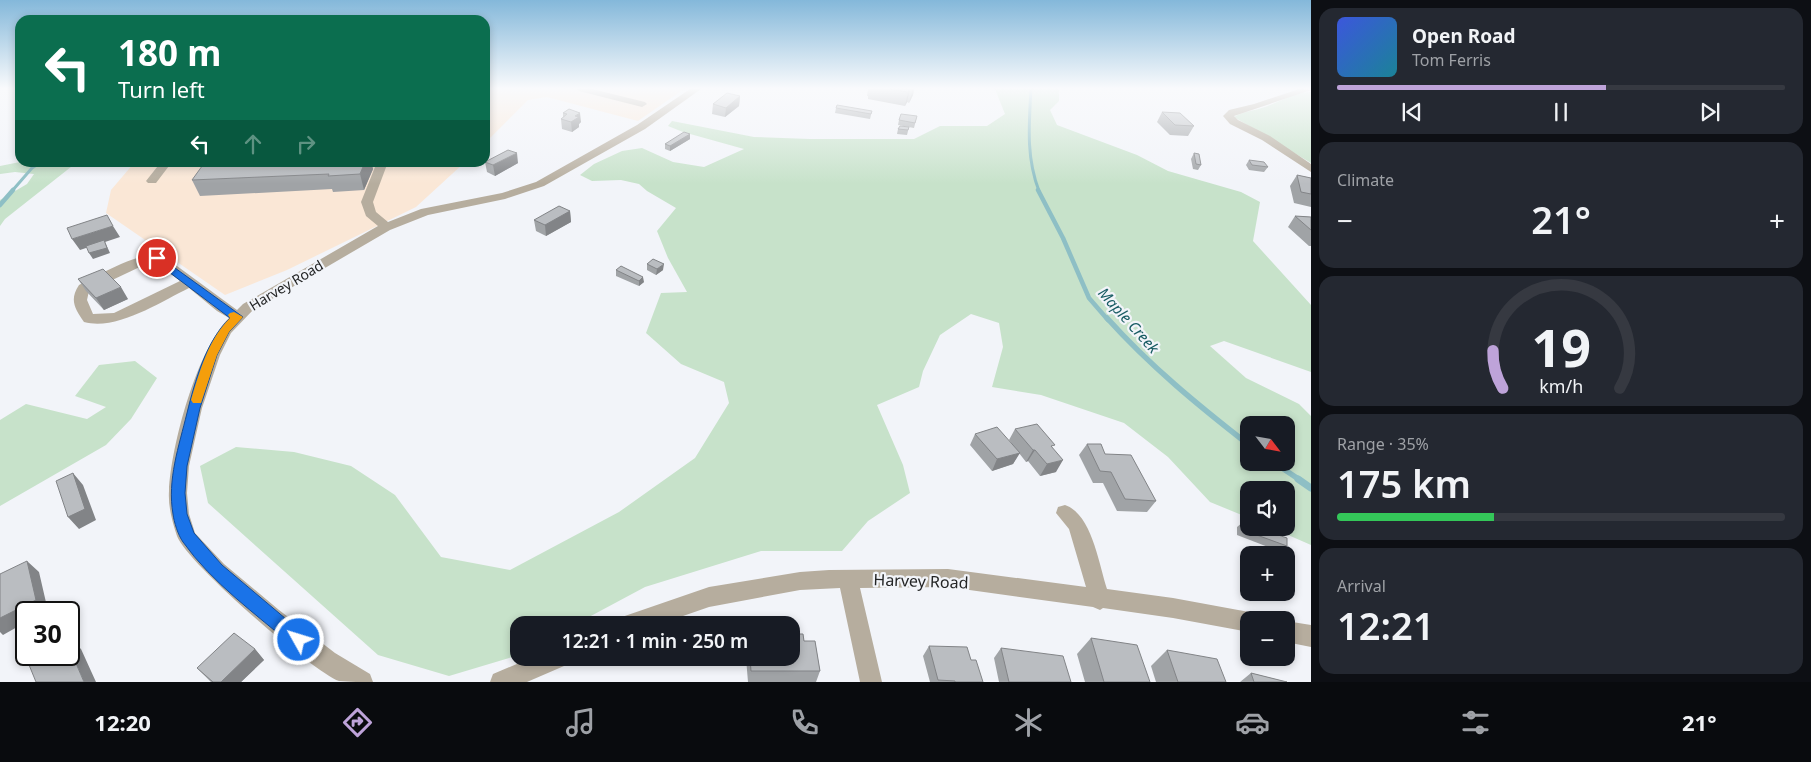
<!DOCTYPE html>
<html lang="en">
<head>
<meta charset="utf-8">
<style>
  body { margin:0; font-family:"Noto Sans",sans-serif; background:#242831; color:#f1f3f6; height:100vh; display:flex; flex-direction:column; font-size:19px; white-space:nowrap }
  * { box-sizing:border-box; margin:0 }
  p { font-size:16px; color:#9ea1a6 }
  .icon { flex:none; width:28px; height:28px; fill:none; stroke:currentColor; stroke-width:2; stroke-linecap:round; stroke-linejoin:round }
  .map { position:relative; flex:1; overflow:hidden }
  .drawer { display:flex; flex-direction:column; gap:8px; padding:8px; background:#0d0f14; width:500px }
  .drawer>* { flex:none }
  .banner { position:absolute; left:15px; top:15px; width:475px; height:152px; border-radius:15px; box-shadow:0 2px 8px #0003; background:#0b6e4f; color:#fff; overflow:hidden }
  .needle { width:32px; rotate:121deg }
  .buttons { position:absolute; left:1240px; top:416px; display:grid; gap:10px }
  .buttons a { display:grid; place-items:center; width:55px; height:55px; border-radius:10px; background:#171b24; box-shadow:0 2px 8px #0003; font-size:25px }
  .speed { position:absolute; left:15px; top:601px; display:flex; gap:10px; font-size:25px; font-weight:700; text-align:center }
  .speed>* { display:grid; place-content:center; width:65px; height:65px; border-radius:50%; background:#171b24; box-shadow:0 2px 8px #0003; line-height:1 }
  .speed .limit { border:2px solid #111; border-radius:8px; background:#fff; color:#111 }
  .pin { position:absolute; display:grid; place-items:center; width:42px; height:42px; color:#fff; margin:-21px; border:2px solid #fff; border-radius:50%; box-shadow:0 1px 5px #0007 }
  .me { position:absolute; width:55px; margin:-28px; rotate:309deg; stroke-linejoin:round; filter:drop-shadow(0 0 4px #0008) }
  .turn { display:flex; align-items:center; gap:18px; height:105px; padding:0 20px; font-size:22px }
  .turn .icon { width:65px; height:65px; stroke-width:2.5 }
  .turn b { display:block; font-size:35px; line-height:42px }
  .lanes { display:flex; align-items:center; height:48px; padding:0 20px; background:#0003; justify-content:center; gap:25px; direction:ltr }
  .lanes .off { opacity:.35 }
  .big { font-size:38px; font-weight:600; line-height:1.1 }
  .drawer .tile { flex:1; display:flex; flex-direction:column; justify-content:center; gap:8px; min-width:0; padding:0 18px; border-radius:15px; background:#242831 }
  .drawer .dial { align-items:center; gap:0 }
  .dial svg { height:130px; overflow:visible; fill:none; stroke:#363941; stroke-width:7; stroke-linecap:round; text-anchor:middle }
  .dial text { fill:#f1f3f6; stroke:none }
  .song { display:flex; align-items:center; gap:15px }
  .cover { width:60px; height:60px; border-radius:8px; background:linear-gradient(135deg,hsl(230 70% 55%),hsl(190 70% 35%)) }
  .played { height:5px; border-radius:2px; background:linear-gradient(90deg,#bea3d9 60%,#363941 60%) }
  .keys { display:flex; justify-content:space-around; direction:ltr }
  .heat { display:flex; justify-content:space-between; align-items:center; font-size:28px; direction:ltr }
  .charge { height:8px; border-radius:4px; background:linear-gradient(90deg,#34c759 35%,#363941 0) }
  .trip { position:absolute; left:510px; top:616px; width:290px; height:50px; border-radius:15px; background:#171b24; box-shadow:0 2px 8px #0003; font-weight:600; line-height:50px; text-align:center }
  .tab-bar { display:flex; height:80px; justify-content:space-around; align-items:center; background:#090b0e; color:#9ea1a6 }
  .tab-bar .icon { width:35px; height:35px }
  .tab-bar .active { color:#bea3d9 }
  .tab-bar b { font-size:22px; color:#f1f3f6 }
  main { display:flex; flex:1; min-height:0 }
  .map>svg:first-child { display:block }
  .industrial { fill:#fae7d6 }
  .green { fill:#c7e2ca; fill-rule:evenodd }
  .lines { fill:none; stroke-linecap:round; stroke-linejoin:round }
  .stream-far3 { stroke:#8ebfc5; stroke-width:3 }
  .stream-far2 { stroke:#8ebfc5; stroke-width:4.5 }
  .stream-far1 { stroke:#8ebfc5; stroke-width:5.5 }
  .stream { stroke:#8ebfc5; stroke-width:7 }
  .minor { fill:#b6ad9e; fill-rule:evenodd }
  .wall { fill:#a0a3a6 }
  .shaded-wall { fill:#828487 }
  .building { fill:#babdc1; stroke:#828487 }
  .route { fill:#1a73e8; stroke:#114b97 }
  .slow { fill:#f59e0b }
  .labels { text-anchor:middle; dominant-baseline:central; stroke-width:4.5; stroke-linejoin:round; paint-order:stroke }
  .street-label { font-size:14px; fill:#232425; stroke:#f2f4f9 }
  .water-label { font-size:15px; font-style:italic; fill:#185c63; stroke:#f2f4f9 }
  .near-street-label { font-size:16px; fill:#232425; stroke:#f2f4f9 }
</style>
</head>
<body>
<main>
<div class="map">
<svg width="1311" height="682" viewBox="0 0 1311 682">
  <rect width="100%" height="100%" fill="#f2f4f9"/>
  <path class="industrial" d="M485,89H684L638,121L547,97L528,100L485,143Z
    M134,163H464L416,207L287,270L225,295L106,213L111,190Z"/>
  <path class="green" d="M995,89H1059V101L1050,110L1057,125L1137,155L1168,171L1241,192L1260,202L1253,241L1311,305V372L1224,341L1210,346L1246,378L1299,404L1311,416V545L1272,528H1286V490H1249V518L1210,502L1168,457L1124,423L1041,395L992,387L1003,347L999,323L971,314L940,335L923,371L919,387L877,405L903,465L910,493L868,521L842,551H761L645,587L574,625H519V655L449,676L378,655L208,503L200,466L236,447L294,452L351,466L395,495L441,557L510,570L619,512L695,458L729,403L724,382L681,364L646,333L661,293L687,292L668,258L657,231L676,208L647,191L639,184L621,180L592,181L580,175L594,164L622,151L642,148L673,162L704,167L744,149L683,132L668,126L672,121L754,137L810,139H914L940,126H987L1005,114ZM1249,425H1286V462H1249Z
    M1311,92V163L1234,117C1244,111 1254,111 1265,107C1279,102 1296,92 1311,92Z
    M20,162L76,163L5,219L0,226V200L27,184L34,174L15,172L0,174V166Z
    M135,361L157,378L131,419L106,445L0,506V420L26,404L87,419L106,407L75,396L99,365Z"/>
  <g class="lines">
    <path class="stream-far3" d="M1031,89C1029,125 1026,157 1039,191
      M12,191L32,168L41,162"/>
    <path class="stream-far2" d="M1038,190L1063,238L1089,298L1108,320
      M0,205L13,190"/>
    <path class="stream-far1" d="M1107,318C1150,366 1199,406 1249,445
      M1273,462L1300,480"/>
    <path class="stream" d="M1298,479L1311,488"/>
    <path class="minor" d="M577,89H592L645,102L647,104L642,107L579,91Z
      M690,89H701L645,129L544,186L505,199L428,215L390,230L253,310L231,333L220,355L202,408L189,466L187,493L189,514L195,533L224,564L279,610L335,653L370,674L373,682C364,682 348,682 339,681C312,671 186,562 177,536C172,521 168,506 169,491C171,446 197,349 229,318L217,311L189,288C160,302 117,331 84,322C75,309 69,300 79,285C98,276 141,250 162,255L237,310L243,304L378,226L366,216L361,202L377,162H388L373,202L376,212L388,222L421,209L502,193L536,182L637,125ZM155,262L180,281L114,313L93,314L87,300L89,291L144,265Z
      M1299,89L1311,90L1234,116L1238,120L1270,136L1311,164V172L1262,140L1230,124L1223,116L1229,110L1254,104Z
      M161,162H172L156,183H148L146,181Z
      M1065,505C1092,514 1099,565 1107,589L1173,598L1249,612L1257,615L1259,620H1249V632L1173,618L1103,608L1100,610L1093,607L948,587L860,588L882,682H860L840,588L800,590L709,607L657,625H616L619,618L709,587L800,572L829,570L948,569L1086,587L1069,529L1056,513L1058,507Z
      M1286,621L1311,625V647L1286,642Z
      M531,658H567L564,666L527,682H490L493,674Z"/>
  </g>
  <path class="wall" d="M868,89H914L913,95L909,103L907,102L905,106L868,99V96H867Z
    M740,96L739,106L725,117L712,114L713,104Z
    M836,108L872,111L870,119L835,113Z
    M569,109L581,122L579,124V127L572,132L562,129L561,119L563,118V113Z
    M1162,112L1194,126L1188,136L1170,135L1157,122Z
    M917,116L914,128L898,125L899,120Z
    M909,127L907,135L897,134L898,129Z
    M690,134V139L670,151L665,149V144Z
    M1194,153L1201,165L1198,170L1193,169L1191,159Z
    M1249,160L1268,167L1264,172L1249,170L1246,165Z
    M205,162H371L373,169L364,190L333,192L332,189L200,196L192,180Z
    M485,162L518,163L495,176L487,172Z
    M1297,175L1311,178V207L1294,203L1290,186Z
    M570,211L571,222L546,236L536,231L534,220Z
    M1295,216L1311,217V246H1309L1288,227Z
    M647,264L663,270L656,275L647,270Z
    M616,270L644,282L639,286L616,276Z
    M78,279L128,299L104,310L86,291Z
    M1015,429L1053,448L1056,472L1040,476L1028,461L1026,462L1019,453L1013,464L992,471L970,445L975,434L1013,445L1009,440Z
    M1087,444L1105,454L1156,501L1147,512L1117,511L1103,483H1093L1079,455Z
    M1243,522L1287,546L1281,552L1237,535V527Z
    M747,622H792L794,634H803L804,641H815L820,671L816,682H748L746,658H791V625H746Z
    M1091,638L1150,682H1085L1077,654Z
    M929,646L971,660L983,682H930L923,656Z
    M1001,648L1071,682H999L994,658Z
    M255,649L264,660L241,682H211L197,668Z
    M1167,650L1226,682H1156L1151,666Z
    M1251,673L1287,682H1240Z"/>
  <path class="shaded-wall" d="M910,89L907,102L905,106L908,92Z
    M913,89H914L913,95L909,103Z
    M740,96L739,106L725,117L726,108Z
    M580,113L581,122L579,124V127L572,132L571,122L575,116Z
    M690,134V139L670,151V146Z
    M517,153L518,163L495,176L493,165Z
    M365,162H371L373,169L364,190L360,174Z
    M570,211L571,222L546,236L545,225Z
    M113,226L120,237L105,242L110,253L93,259L89,253L104,242L80,250L72,239Z
    M664,264L663,270L656,275L657,269Z
    M643,277L644,282L639,286V281Z
    M121,287L128,299L104,310L96,298Z
    M1033,450H1035L1028,461L1026,462Z
    M1020,453L1013,464L992,471L997,459Z
    M1063,460L1056,472L1040,476L1047,464Z
    M73,473L83,485L96,520L79,529L68,517Z
    M27,561L39,572L48,611L45,612H26V622L3,635L0,632V618Z
    M69,638L81,649L96,682H84L69,647Z
    M255,649L264,660L241,682H221Z"/>
  <path class="building" d="M889,89H910L908,92Z
    M727,93L740,96L726,108L713,104Z
    M837,105L872,111L871,114L836,108Z
    M569,109L580,113L575,116L579,117L571,122L561,119L567,114L563,113Z
    M1162,112L1180,113L1194,126L1175,125Z
    M901,114L917,116L915,123L899,120Z
    M900,126L909,127L908,130L898,129Z
    M684,132L690,134L670,146L665,144Z
    M508,150L517,153L493,165L485,162Z
    M1194,153L1199,154L1201,165L1196,164Z
    M1249,160L1264,162L1268,167L1252,165Z
    M205,162H365L360,174L328,176L329,174L192,180Z
    M1297,175L1311,178V194L1301,192Z
    M559,206L570,211L545,225L534,220Z
    M107,215L113,226L72,239L67,228Z
    M1295,216L1311,217V230Z
    M104,240L107,248L89,253L86,246Z
    M653,259L664,264L657,269L647,264Z
    M621,266L643,277L639,281L616,270Z
    M103,269L121,287L96,298L78,279Z
    M1037,424L1055,445L1051,446L1063,460L1047,464L1035,450H1033L1015,429Z
    M997,427L1020,453L997,459L975,434Z
    M1087,444H1101L1105,454L1131,455L1156,501L1125,499L1111,472L1100,471Z
    M73,473L85,509L68,517L56,481Z
    M1243,522L1249,524V528H1258L1287,538V546L1243,530Z
    M27,561L36,600L0,618V574Z
    M747,622H792L794,634H803L804,641H815L820,671H751L750,658H791V625H747Z
    M234,633L255,649L221,682H213L197,668Z
    M1091,638L1137,645L1150,682H1104Z
    M929,646L967,647L971,660H976L983,682H955V681L938,680Z
    M69,647L84,682H36L25,655H69Z
    M1001,648L1063,656L1071,682H1009Z
    M1167,650L1217,659L1226,682H1178Z
    M1251,673L1287,682H1254Z"/>
  <linearGradient id="sky" x2="0" y2="1"><stop stop-color="#84b8da"/><stop offset="0.48" stop-color="#f9fafc"/><stop offset="1" stop-color="#f9fafc" stop-opacity="0"/></linearGradient>
  <rect width="1311" height="184" fill="url(#sky)"/>
  <path class="route" d="M157,255L243,317L229,332L217,355L200,408L187,466L185,493L187,514L194,533L222,565L305,635L307,640L305,646L299,648L293,646C256,614 212,583 183,542C178,535 174,522 173,514C167,480 179,446 187,413C195,381 206,341 230,318L153,260L152,258Z"/>
  <path class="slow" d="M234,312L243,317L229,332L217,355L201,403H193L191,400C200,371 208,340 230,318L228,315L230,313Z"/>
  <g class="labels">
    <g class="street-label">
      <text transform="translate(286 285) rotate(-31)">Harvey Road</text>
    </g>
    <g class="water-label">
      <text transform="translate(1129 320) rotate(48)">Maple Creek</text>
    </g>
    <g class="near-street-label">
      <text transform="translate(921 581) rotate(2)">Harvey Road</text>
    </g>
  </g>
</svg>
<div class="buttons">
<a><svg class="needle" viewBox="-14 -14 28 28"><path d="M0-13l5 13h-10z" fill="#e53935"/><path d="M0 13l5-13h-10z" fill="#9ea1a6"/></svg></a>
<a><svg class="icon" aria-label="sound" viewBox="0 0 24 24"><path d="M4 9h4l5-4v14l-5-4H4zM17 9q2 3 0 6"/></svg></a>
<a>+</a>
<a>−</a>
</div>
<div class="speed"><div class="limit">30</div></div>
<div class="pin" style="left:157px;top:258px;background:#d93025"><svg class="icon" aria-label="arrive" viewBox="0 0 24 24"><path d="M6 21V4h12l-3 4 3 4H6"/></svg></div>
<svg class="me" style="left:299px;top:640px" viewBox="-20 -20 40 40"><circle r="17" fill="#1a73e8" stroke="#fff" stroke-width="3"/><path d="M0-11L8 9 0 5-8 9z" fill="#fff"/></svg>
<div class="trip">12:21 · 1 min · 250 m</div>
<div class="banner">
<div class="turn"><svg class="icon" aria-label="left" viewBox="0 0 24 24"><path d="M17 20v-9H6M10 6l-5 5 5 5"/></svg><div><b>180 m</b>Turn left</div></div>
<div class="lanes"><svg class="icon" aria-label="left" viewBox="0 0 24 24"><path d="M17 20v-9H6M10 6l-5 5 5 5"/></svg><svg class="icon off" aria-label="ahead" viewBox="0 0 24 24"><path d="M12 20V5M6 11l6-6 6 6"/></svg><svg class="icon off" aria-label="right" viewBox="0 0 24 24"><path d="M7 20v-9h11M14 6l5 5-5 5"/></svg></div>
</div>
</div>
<section class="drawer">
<div class="tile">
<div class="song"><i class="cover"></i><div><b>Open Road</b><p>Tom Ferris</p></div></div>
<div class="played"></div>
<div class="keys"><svg class="icon" aria-label="previous" viewBox="0 0 24 24"><path d="M18 5L8 12l10 7zM5 5v14"/></svg><svg class="icon" aria-label="pause" viewBox="0 0 24 24"><path d="M8 5v14M16 5v14"/></svg><svg class="icon" aria-label="next" viewBox="0 0 24 24"><path d="M6 5l10 7-10 7zM19 5v14"/></svg></div>
</div>
<div class="tile"><p>Climate</p>
<div class="heat"><a>−</a><b class="big">21°</b><a>+</a></div>
</div>
<div class="tile dial"><svg viewBox="0 0 100 80">
<path d="M14 69A42 42 0 1 1 86 69"/>
<path d="M14 69A42 42 0 0 1 8 46" stroke="#bea3d9"/>
<text x="50" y="56" font-size="32" font-weight="700">19</text>
<text x="50" y="72" font-size="11">km/h</text>
</svg></div>
<div class="tile"><p>Range · 35%</p><b class="big">175 km</b><div class="charge"></div></div>
<div class="tile"><p>Arrival</p><b class="big">12:21</b></div>
</section>
</main>
<nav class="tab-bar">
<b>12:20</b>
<svg class="icon active" aria-label="directions" viewBox="0 0 24 24"><path d="M12 3l9 9-9 9-9-9zM9 14v-3h6M13 9l2 2-2 2"/></svg>
<svg class="icon" aria-label="music" viewBox="0 0 24 24"><path d="M9 18V5l10-2v13"/><circle cx="6" cy="18" r="3"/><circle cx="16" cy="16" r="3"/></svg>
<svg class="icon" aria-label="phone" viewBox="0 0 24 24"><path d="M5 4h4l2 5-3 2q2 4 5 5l2-3 5 2v4C11 20 4 13 5 4z"/></svg>
<svg class="icon" aria-label="climate" viewBox="0 0 24 24"><path d="M12 3v18M4 7l16 10M4 17L20 7"/></svg>
<svg class="icon" aria-label="car" viewBox="0 0 24 24"><path d="M5 17H2v-5l4-1 3-4h7l3 4 3 1v5h-3M9 17h6M6 11h13"/><circle cx="7" cy="17" r="2"/><circle cx="17" cy="17" r="2"/></svg>
<svg class="icon" aria-label="filters" viewBox="0 0 24 24"><path d="M4 7h16M4 17h16"/><circle cx="9" cy="7" r="2"/><circle cx="15" cy="17" r="2"/></svg>
<b>21°</b>
</nav>
</body>
</html>
